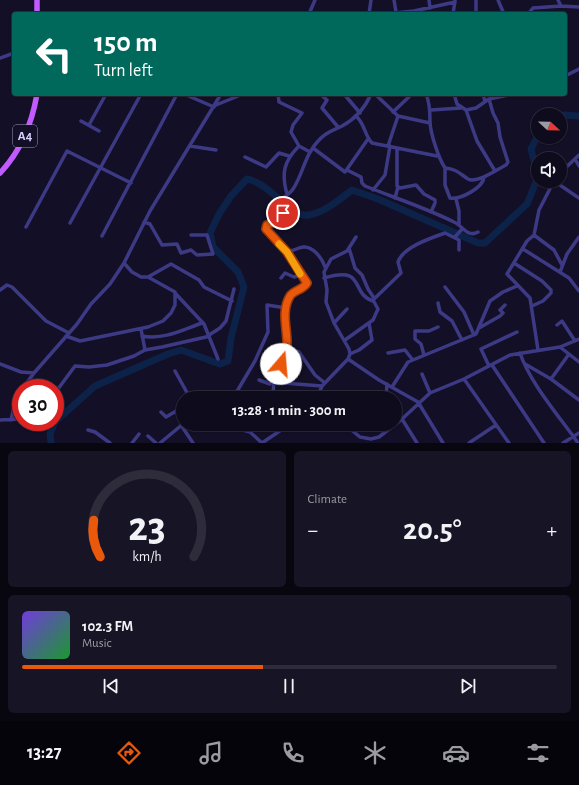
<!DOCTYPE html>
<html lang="en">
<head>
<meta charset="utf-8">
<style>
  body { margin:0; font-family:"Alegreya Sans",sans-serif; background:#171425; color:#f1f3f6; height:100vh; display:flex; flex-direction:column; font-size:15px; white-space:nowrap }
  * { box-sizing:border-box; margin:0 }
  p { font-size:13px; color:#9b9ba3 }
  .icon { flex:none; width:22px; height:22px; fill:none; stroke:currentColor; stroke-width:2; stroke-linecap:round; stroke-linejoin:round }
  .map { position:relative; height:443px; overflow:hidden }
  .drawer { display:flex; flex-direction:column; gap:8px; padding:8px; background:#08060f; flex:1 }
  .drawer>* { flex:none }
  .top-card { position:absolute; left:12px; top:12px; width:555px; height:84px; border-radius:4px; box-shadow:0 1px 3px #0004,0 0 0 1px #2e2b3b; background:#00695c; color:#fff; overflow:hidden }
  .needle { width:26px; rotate:112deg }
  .controls { position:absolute; left:531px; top:108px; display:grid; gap:8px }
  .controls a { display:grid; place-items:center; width:36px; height:36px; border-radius:50%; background:#0e0b1c; box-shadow:0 1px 3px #0004,0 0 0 1px #2e2b3b; font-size:20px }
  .speed { position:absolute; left:12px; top:379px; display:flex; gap:8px; font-size:20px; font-weight:700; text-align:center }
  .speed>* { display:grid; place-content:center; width:52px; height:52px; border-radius:50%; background:#0e0b1c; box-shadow:0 1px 3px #0004,0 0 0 1px #2e2b3b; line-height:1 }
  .speed .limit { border:6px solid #d22; background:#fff; color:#111 }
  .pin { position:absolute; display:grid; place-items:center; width:34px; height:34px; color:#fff; margin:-17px; border:2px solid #fff; border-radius:50%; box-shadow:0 1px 4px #0007 }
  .me { position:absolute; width:44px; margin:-22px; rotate:18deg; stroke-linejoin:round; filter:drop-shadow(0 0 3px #0008) }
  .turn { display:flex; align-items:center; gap:14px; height:84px; padding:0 16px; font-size:18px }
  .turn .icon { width:52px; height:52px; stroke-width:2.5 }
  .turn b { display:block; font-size:28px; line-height:34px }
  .big { font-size:30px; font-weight:700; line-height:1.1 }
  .drawer .tile { flex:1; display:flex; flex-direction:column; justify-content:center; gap:6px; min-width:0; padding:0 14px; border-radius:6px; background:#171425 }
  .drawer .dial { align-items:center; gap:0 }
  .dial svg { height:104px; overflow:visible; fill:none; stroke:#2e2b3b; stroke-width:7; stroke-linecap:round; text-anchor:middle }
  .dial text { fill:#f1f3f6; stroke:none }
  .song { display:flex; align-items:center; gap:12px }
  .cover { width:48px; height:48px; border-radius:6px; background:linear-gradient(135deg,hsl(260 70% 55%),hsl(130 70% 35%)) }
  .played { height:4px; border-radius:2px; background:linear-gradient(90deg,#ea580c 45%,#2e2b3b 45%) }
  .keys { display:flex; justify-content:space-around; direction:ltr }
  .heat { display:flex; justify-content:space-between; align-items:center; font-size:22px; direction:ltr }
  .drawer .tiles { flex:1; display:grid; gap:8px; grid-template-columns:1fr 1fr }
  .tile:last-child { grid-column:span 2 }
  .trip { position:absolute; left:176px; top:391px; width:226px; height:40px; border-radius:20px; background:#0e0b1c; box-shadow:0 1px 3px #0004,0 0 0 1px #2e2b3b; font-weight:700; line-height:40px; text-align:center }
  .tabs { display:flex; height:64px; justify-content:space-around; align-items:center; background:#06040b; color:#9b9ba3 }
  .tabs .icon { width:28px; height:28px }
  .tabs .on { color:#ea580c }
  .tabs b { font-size:18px; color:#f1f3f6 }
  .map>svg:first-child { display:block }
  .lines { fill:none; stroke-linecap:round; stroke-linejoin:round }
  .river { stroke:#0c2248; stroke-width:7 }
  .minor { stroke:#3d3a85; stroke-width:3.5 }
  .primary { stroke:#c25bff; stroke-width:5.5 }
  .route-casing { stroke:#983908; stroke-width:10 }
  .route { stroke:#ea580c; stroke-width:7 }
  .slow { stroke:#f59e0b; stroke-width:7 }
  .labels { text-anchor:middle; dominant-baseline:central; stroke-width:4; stroke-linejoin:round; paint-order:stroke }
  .shield { fill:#130f26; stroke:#9e99be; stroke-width:1 }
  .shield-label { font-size:13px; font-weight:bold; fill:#d9d4ff }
</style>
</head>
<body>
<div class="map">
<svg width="579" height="443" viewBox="0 0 579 443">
  <rect width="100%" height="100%" fill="#130f26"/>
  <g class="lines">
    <path class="river" d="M560,117L564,115L579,116
      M538,135L531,149L538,177
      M55,422L95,386L168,354L181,350L220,364L228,361L231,338L244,287L238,272L213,247L210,233L219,214L231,196L247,179C270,183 292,219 309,215C325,212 340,199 352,190L378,199L478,243H485L527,204L538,177
      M51,443L50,434L55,422"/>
    <path class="minor" d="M394,0L396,12
      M429,0L430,8
      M476,0V14
      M498,0L504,14
      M558,0L561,6
      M309,14L315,0
      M369,14L371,0
      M385,14L414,11L455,2
      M453,14L455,1
      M528,14L533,8L561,6L579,7
      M0,58L14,53
      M565,76L579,69
      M184,94L214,107
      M278,94L279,102L302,113L293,125L291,132L299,146L310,152
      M320,94L327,100L322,108L338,127
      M344,94L360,113
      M375,94L398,116L430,123
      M426,94C430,103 430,112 430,121C430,133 439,159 445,168C456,169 459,173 468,179C477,184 498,169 506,165L508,162L500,137L498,123L493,113L489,99
      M454,94L457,104L466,110L476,108L489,99L514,94
      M483,94L485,101
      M216,105L243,94
      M431,110L461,108
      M466,110L477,141L495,171
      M393,112L412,94
      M357,117C365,125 365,136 372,143L437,156
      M81,121L99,131
      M89,125L106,94
      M190,146L216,150
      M388,146L398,116
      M313,148L345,172L368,139
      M397,148V186L400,188L416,185L424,194L435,200V203L431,212
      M245,157L266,167L279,153L289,156
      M575,159L579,166
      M445,168V185L450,198C460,200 483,188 484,177
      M347,170L361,177L362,183L365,186C395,198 426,208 454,222C463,226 467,238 478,232
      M560,173L579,155
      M554,181L579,198
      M373,190L385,175L390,146
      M287,194C281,173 284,161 299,146
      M395,198L398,187
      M456,199L459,211V225
      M144,222L150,224L162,245L177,244L181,253L191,250L197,255L213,254L207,235H191
      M70,223L141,94
      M26,227L67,151L131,183
      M534,235L554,250L562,265
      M102,236L177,94
      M455,237L462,229
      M349,248L355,268L362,275L368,289L374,298
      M523,249L569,278L579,291
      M287,252C293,251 297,248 303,247C313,246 322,258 325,267
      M514,263L542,281L551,290V293L543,301L532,306
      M560,272L567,254L579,237
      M148,277L171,264L199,280L204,287L232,301
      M281,278L285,273L294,277L301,275
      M324,278C367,265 349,293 373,301
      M445,287L464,312L474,335
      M0,290L7,285L12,287L46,321L69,333
      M175,293L204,324L218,359
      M438,303L440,312L452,321L462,340
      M334,323L347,309
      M557,325L562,321L575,341
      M479,328L500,316L503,313L500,310L505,305
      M141,329L145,350
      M66,336L80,341L148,327L163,321L171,313L175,305V292L148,277H141L132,272L124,263
      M142,336C164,340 182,330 202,323
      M345,340L373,320L378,309L373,300L401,273L398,262C403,247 431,238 445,233L459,240V250
      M286,347L299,352L315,375L325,383
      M560,347L579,362
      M538,350L530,298L507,274L527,241L534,235L539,210L554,181
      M388,353L405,350L412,359
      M520,353C530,383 559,416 578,443
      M350,354L359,350L372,340L369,323
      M424,355L421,344L415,339V331H429L438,327
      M348,359L350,354L349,349L334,323L326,302L327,290L324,272L331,259L347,251L356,237
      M0,364L21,372L34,373L77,324L91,304L110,284L124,263L150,211L221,94
      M525,364L551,379L579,400
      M492,365L544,443
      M489,366L481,349L517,332
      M175,371L190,398
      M422,374L430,393
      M464,379L509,443
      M551,379L569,354
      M259,380L270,384L280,367L287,345L285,324L287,303L292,294L300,290L307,283L287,252L272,238L266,227L283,217V213L277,204C282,197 289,195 293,189C303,174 305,154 319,140C326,132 334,130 342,126C357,118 365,108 371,94
      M271,382L322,386
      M274,382L273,392L275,398
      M392,387L408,362L476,334L490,301L503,292L517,286
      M23,388L34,373
      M55,393L75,366L89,367L107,365L134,356L145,350L162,347L206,337L220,328L226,321L234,289
      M237,398L236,393L255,361L268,332L267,305L286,308
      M317,398L322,386L348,359L379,380L418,402L443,443
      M386,398L387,384
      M176,411L183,423
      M161,412L166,417L183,407
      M402,419L417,443
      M0,420L21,419
      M11,420L16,399L21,391
      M221,424L250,432L262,443
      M344,424L360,437L371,439L379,437L402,419L430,393L464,379L510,355L560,347L579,339
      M181,425L193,443
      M88,430L95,432L110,443
      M250,432L251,424
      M148,436L156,443
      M132,443L139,434
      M160,443L183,424
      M262,443L290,424
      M469,443L496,425
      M563,443L579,433"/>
    <path class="primary" d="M37,0V14
      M0,173C21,151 32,123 37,94"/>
  </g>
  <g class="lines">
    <g class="route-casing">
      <path id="route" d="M281,364C282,358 287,348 287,343C287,327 281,311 290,296C294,290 303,290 307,283L287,252L266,229L267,225L281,220L283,213"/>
    </g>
    <use href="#route" class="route"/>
    <path class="slow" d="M279,244L287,252L300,274"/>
  </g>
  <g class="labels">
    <rect class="shield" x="13" y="125" width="24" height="22" rx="3"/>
    <g class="shield-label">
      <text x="25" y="136">A4</text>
    </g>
  </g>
</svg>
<div class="controls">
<a><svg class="needle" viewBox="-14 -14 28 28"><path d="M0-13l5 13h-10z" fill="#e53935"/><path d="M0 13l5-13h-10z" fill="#9b9ba3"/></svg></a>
<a><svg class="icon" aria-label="sound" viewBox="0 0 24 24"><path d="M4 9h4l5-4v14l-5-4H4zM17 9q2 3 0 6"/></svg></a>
</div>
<div class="speed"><div class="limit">30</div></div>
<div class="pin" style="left:283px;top:213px;background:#d93025"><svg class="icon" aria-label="arrive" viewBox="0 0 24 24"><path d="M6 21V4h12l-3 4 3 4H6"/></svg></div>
<svg class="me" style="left:281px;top:364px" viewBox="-20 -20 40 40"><circle r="19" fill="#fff"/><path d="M0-13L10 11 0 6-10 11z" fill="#ea580c"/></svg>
<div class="trip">13:28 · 1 min · 300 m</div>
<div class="top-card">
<div class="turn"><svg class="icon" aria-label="left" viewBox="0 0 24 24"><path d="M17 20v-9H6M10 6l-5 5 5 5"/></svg><div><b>150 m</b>Turn left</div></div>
</div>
</div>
<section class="drawer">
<div class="tiles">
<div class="tile dial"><svg viewBox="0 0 100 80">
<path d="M14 69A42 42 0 1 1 86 69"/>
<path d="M14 69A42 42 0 0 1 9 41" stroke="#ea580c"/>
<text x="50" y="56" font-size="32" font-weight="700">23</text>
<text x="50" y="72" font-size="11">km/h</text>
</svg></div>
<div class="tile"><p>Climate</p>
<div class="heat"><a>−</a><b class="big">20.5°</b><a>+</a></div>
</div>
<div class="tile">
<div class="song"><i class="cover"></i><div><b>102.3 FM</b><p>Music</p></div></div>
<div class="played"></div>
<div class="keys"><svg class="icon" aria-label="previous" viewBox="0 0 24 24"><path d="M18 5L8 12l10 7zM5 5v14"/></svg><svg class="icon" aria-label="pause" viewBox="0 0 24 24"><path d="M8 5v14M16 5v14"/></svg><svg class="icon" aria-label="next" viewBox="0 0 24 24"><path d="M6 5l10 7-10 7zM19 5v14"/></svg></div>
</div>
</div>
</section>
<nav class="tabs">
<b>13:27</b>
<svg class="icon on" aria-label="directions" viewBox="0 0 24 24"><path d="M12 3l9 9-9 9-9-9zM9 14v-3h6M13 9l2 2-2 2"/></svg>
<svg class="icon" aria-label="music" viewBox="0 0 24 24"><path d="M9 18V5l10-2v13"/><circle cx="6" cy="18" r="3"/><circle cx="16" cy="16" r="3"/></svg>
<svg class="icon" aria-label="phone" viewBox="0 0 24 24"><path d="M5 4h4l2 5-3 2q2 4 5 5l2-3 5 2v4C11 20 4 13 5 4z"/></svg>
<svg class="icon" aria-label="climate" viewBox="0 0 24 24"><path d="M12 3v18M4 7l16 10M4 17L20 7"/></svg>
<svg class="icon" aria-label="car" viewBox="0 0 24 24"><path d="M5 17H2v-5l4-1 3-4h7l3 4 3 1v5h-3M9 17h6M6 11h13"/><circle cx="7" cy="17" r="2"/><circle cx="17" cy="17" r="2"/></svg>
<svg class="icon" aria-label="filters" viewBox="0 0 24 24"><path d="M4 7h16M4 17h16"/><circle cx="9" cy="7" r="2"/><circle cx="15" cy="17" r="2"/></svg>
</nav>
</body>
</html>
